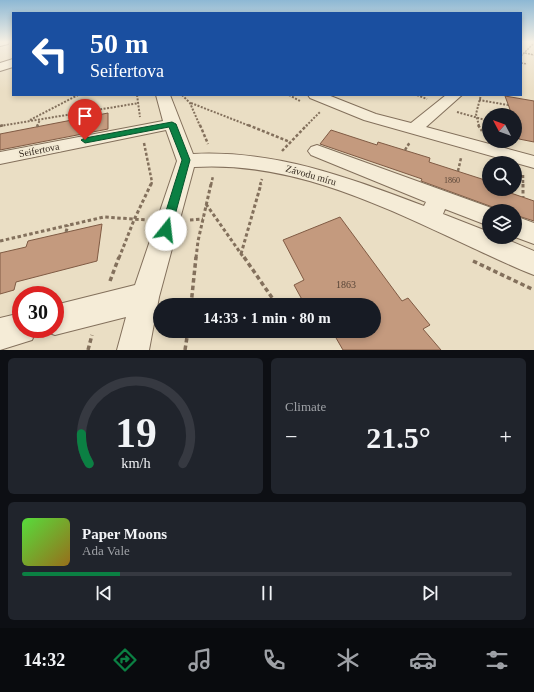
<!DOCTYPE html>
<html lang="en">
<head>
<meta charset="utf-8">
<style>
  body { margin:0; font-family:Georgia,serif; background:#20242c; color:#f1f3f6; height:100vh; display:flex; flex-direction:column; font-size:15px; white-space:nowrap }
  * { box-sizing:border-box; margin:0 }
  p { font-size:13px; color:#9ea1a6 }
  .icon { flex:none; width:22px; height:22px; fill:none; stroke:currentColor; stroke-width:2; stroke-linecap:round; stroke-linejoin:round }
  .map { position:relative; height:350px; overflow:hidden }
  .panel { display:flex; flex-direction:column; gap:8px; padding:8px; background:#0d0f14; flex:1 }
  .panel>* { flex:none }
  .hud { position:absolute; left:12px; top:12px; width:510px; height:84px; border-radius:0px; box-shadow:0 2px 6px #0003; background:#1a4fa0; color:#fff; overflow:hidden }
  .needle { width:26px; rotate:311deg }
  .tools { position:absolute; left:482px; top:108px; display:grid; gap:8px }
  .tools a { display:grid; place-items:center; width:40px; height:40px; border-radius:50%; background:#171b24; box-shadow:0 2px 6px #0003; font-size:20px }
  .speed { position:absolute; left:12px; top:286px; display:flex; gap:8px; font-size:20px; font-weight:700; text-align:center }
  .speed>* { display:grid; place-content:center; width:52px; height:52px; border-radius:50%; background:#171b24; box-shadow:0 2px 6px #0003; line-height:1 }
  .speed .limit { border:6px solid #d22; background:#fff; color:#111 }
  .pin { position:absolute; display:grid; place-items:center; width:34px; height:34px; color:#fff; margin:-41px -17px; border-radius:50% 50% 50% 0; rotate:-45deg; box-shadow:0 0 4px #0007 }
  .pin .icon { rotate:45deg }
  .me { position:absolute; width:44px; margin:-22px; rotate:16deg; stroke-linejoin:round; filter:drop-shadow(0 0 3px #0008) }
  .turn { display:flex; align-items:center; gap:14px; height:84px; padding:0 12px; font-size:18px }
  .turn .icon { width:52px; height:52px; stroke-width:2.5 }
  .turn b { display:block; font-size:28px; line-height:34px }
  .big { font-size:30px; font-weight:700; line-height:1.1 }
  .panel .tile { flex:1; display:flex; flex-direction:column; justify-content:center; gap:6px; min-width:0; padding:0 14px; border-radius:6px; background:#20242c }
  .panel .dial { align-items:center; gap:0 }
  .dial svg { height:104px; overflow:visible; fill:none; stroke:#363941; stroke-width:7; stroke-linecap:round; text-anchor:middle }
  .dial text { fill:#f1f3f6; stroke:none }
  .song { display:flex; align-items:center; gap:12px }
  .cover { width:48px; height:48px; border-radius:6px; background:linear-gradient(135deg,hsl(110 70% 55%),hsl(40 70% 35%)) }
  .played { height:4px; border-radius:2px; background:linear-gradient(90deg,#0b8043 20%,#363941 20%) }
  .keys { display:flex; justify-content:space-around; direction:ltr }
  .heat { display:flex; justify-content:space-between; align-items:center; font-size:22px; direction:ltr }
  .panel .tiles { flex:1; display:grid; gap:8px; grid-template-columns:1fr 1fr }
  .tile:last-child { grid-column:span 2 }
  .trip { position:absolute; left:153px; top:298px; width:228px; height:40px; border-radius:20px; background:#171b24; box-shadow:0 2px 6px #0003; font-weight:700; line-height:40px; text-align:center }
  .dock { display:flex; height:64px; justify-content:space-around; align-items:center; background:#090b0e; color:#9ea1a6 }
  .dock .icon { width:28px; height:28px }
  .dock .selected { color:#0b8043 }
  .dock b { font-size:18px; color:#f1f3f6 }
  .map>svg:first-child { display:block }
  .building { fill:#c49a7e; stroke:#805b44 }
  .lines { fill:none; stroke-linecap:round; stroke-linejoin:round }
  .minor-casing { stroke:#83705c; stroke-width:2 }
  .path-far4 { stroke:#83705c; stroke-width:1.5; stroke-dasharray:2 1; stroke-linecap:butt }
  .path-far3 { stroke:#83705c; stroke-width:2; stroke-dasharray:2 1.5; stroke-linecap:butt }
  .path-far2 { stroke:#83705c; stroke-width:2.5; stroke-dasharray:3 2; stroke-linecap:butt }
  .path-far1 { stroke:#83705c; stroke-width:3; stroke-dasharray:3.5 2.5; stroke-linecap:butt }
  .path { stroke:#83705c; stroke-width:3.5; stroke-dasharray:4.5 3; stroke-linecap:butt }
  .minor { fill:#f5ecd7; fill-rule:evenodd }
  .route { fill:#0b8043; stroke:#07532c }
  .labels { text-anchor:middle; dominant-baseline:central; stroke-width:4; stroke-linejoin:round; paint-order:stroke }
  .number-label { font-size:8px; fill:#584537 }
  .street-label { font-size:10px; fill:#34291f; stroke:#f2e9d3 }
  .near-number-label { font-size:10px; fill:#584537 }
</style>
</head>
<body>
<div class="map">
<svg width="534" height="350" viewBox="0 0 534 350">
  <rect width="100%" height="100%" fill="#eadec4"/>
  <path class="building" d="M505,96L534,101V142L519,139L515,125V115H512Z
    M108,113V129L0,150V134Z
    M331,130L377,145L378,142L430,158L429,162L488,181L489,189H499L534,201V221L515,215V211H498V209L421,181L422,179L320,144Z
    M340,217L402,301L408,298L430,325L423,329L441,350H343L332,331H374V305H305L294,285L304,280L283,240Z
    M102,224L97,261L16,282L14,290L0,294V253L26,247L28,241Z"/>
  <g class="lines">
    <g class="minor-casing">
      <path id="minor" d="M0,42H9L8,44L0,46Z
        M13,59V67L0,71V63Z
        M156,95H170L193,154C277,150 347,177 424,206L426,202L311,155L308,151L311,147L317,145L497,210L489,211V226L445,209L443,214L489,232V237H501L534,251V275C513,267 493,257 473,248C384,207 295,161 194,167L159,297L149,350H117L126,317L55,335L44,331V329H55V305L135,285L177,161L166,130L0,164V152L163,121Z
        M308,95H328L376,114L411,123L446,95H462L426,127L534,156V168L364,120L310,98Z
        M515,216L534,223V244L515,237Z
        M21,313V329H37L32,340L0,350V318Z"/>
    </g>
    <path class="path-far4" d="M525,53L534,55
      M521,56L534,43
      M521,63L527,64"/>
    <path class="path-far3" d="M137,95L140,117
      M182,95L190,103L200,126
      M289,95L300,101
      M417,95L427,99
      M479,100L508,105
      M191,103L250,126
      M457,112L489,121
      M30,120L78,95
      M0,126L139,103
      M37,126L40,120
      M306,126L320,112
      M479,126L476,114L481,95"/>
    <path class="path-far2" d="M200,125L208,144
      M248,125L290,142
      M478,125L482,131
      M0,126L4,125
      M37,127L38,125
      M144,143L152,182L151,185
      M405,150L410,142
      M282,151L307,125
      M458,171L461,158
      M523,175V185
      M211,185L213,176
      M260,185L262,179"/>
    <path class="path-far1" d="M523,184V197
      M206,204L244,258
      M190,220L203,219
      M66,232L68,225
      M0,241L104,217L147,220
      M241,254L261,184
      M119,258L134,220L151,184
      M196,258L198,241L211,184"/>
    <path class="path" d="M244,257L277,305
      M473,261L534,290
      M110,281L119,257
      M191,305L196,257
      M88,350L92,335
      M185,350L188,331"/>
    <use href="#minor" class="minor"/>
  </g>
  <linearGradient id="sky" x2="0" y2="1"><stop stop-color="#8db8d4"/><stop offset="0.46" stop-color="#f6f0e4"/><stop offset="1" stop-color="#f6f0e4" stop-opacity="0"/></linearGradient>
  <rect width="534" height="91" fill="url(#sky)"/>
  <path class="route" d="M172,122L176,124L190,160L171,230L169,233L166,234L162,233L160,230L182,160L169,127L85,143L81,140L85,138Z"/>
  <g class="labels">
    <g class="number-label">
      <text x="452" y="180">1860</text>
    </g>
    <g class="street-label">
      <text transform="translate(39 150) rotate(-11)">Seifertova</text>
      <text transform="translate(311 175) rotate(16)">Závodu míru</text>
    </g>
    <g class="near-number-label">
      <text x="346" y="284">1863</text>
    </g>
  </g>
</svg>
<div class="tools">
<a><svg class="needle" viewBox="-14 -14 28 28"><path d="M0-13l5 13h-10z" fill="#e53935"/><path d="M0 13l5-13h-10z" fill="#9ea1a6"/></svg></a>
<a><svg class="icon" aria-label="search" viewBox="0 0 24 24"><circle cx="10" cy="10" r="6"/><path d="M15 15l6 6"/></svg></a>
<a><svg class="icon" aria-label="layers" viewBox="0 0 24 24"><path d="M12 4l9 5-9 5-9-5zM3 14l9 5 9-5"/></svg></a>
</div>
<div class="speed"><div class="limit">30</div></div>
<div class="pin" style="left:85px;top:140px;background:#d93025"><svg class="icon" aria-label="arrive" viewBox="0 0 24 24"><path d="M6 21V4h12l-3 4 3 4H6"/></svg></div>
<svg class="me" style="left:166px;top:230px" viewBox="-20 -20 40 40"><circle r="19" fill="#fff"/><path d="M0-13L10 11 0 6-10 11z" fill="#0b8043"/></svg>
<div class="trip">14:33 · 1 min · 80 m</div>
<div class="hud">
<div class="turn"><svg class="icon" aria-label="left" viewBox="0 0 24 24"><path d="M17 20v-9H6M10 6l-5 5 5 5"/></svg><div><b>50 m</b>Seifertova</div></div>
</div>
</div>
<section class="panel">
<div class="tiles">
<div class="tile dial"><svg viewBox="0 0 100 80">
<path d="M14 69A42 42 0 1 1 86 69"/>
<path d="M14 69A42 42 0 0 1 8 46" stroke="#0b8043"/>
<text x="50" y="56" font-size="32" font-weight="700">19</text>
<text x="50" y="72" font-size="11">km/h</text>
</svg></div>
<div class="tile"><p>Climate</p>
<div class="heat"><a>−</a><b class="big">21.5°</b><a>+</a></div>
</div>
<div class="tile">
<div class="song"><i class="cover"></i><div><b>Paper Moons</b><p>Ada Vale</p></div></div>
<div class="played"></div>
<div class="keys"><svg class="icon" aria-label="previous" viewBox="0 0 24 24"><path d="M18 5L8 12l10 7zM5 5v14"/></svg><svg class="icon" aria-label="pause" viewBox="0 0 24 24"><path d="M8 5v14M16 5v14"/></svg><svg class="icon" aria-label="next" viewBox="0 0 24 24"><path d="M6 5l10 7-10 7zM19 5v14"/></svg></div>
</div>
</div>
</section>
<nav class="dock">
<b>14:32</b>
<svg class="icon selected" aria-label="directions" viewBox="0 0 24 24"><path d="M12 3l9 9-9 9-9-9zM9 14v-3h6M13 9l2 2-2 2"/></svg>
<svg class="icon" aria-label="music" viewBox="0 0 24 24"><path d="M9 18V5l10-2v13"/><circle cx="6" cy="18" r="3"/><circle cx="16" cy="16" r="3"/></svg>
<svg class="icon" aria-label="phone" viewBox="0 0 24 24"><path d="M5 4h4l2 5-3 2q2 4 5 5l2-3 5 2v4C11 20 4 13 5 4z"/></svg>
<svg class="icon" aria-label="climate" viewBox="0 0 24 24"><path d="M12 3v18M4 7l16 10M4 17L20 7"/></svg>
<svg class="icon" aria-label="car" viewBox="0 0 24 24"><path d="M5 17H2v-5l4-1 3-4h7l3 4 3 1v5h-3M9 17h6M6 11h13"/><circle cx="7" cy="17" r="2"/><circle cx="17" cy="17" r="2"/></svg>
<svg class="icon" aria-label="filters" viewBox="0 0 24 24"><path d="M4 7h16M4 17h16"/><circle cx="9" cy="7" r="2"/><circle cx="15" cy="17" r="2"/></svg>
</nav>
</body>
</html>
